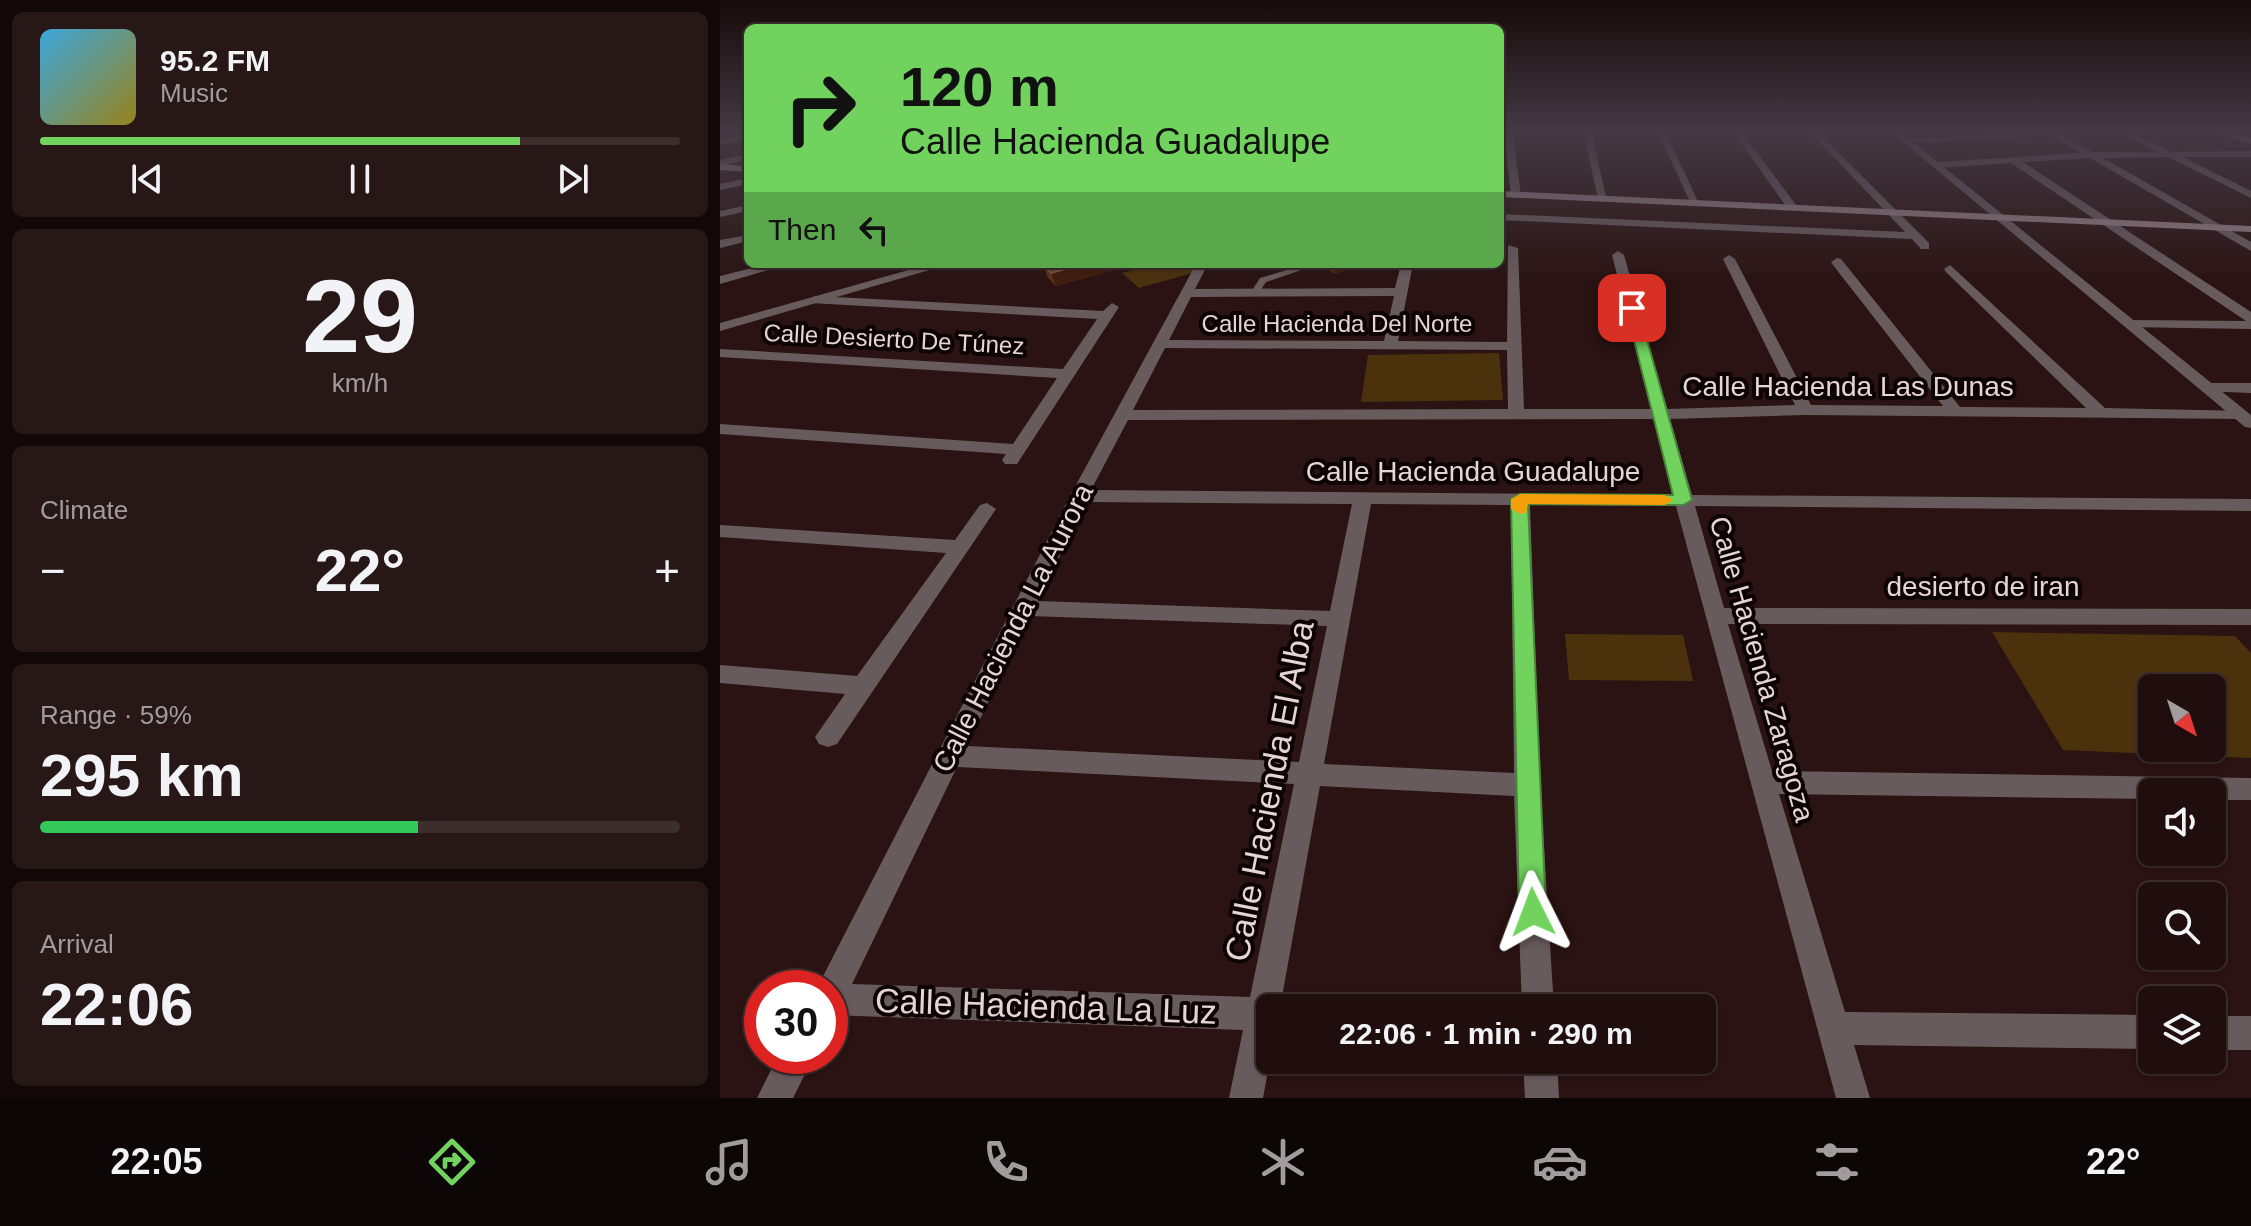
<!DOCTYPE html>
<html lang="en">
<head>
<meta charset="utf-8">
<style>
  body { margin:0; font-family:Helvetica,sans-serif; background:#281717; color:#f1f3f6; height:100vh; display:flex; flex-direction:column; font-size:30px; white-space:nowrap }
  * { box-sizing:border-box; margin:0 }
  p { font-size:26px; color:#a29c9e }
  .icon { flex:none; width:44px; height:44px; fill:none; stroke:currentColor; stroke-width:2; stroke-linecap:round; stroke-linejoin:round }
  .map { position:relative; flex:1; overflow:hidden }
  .panel { display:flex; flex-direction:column; gap:12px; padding:12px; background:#120808; width:720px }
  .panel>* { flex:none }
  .banner { position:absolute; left:24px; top:24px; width:760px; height:244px; border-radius:12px; box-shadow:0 2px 6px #0004,0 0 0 2px #3d2e2e; background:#71d35e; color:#111; overflow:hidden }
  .needle { width:52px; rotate:141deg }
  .tools { position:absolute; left:1418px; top:674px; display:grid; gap:16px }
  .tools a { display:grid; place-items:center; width:88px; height:88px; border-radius:12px; background:#200e0e; box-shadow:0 2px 6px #0004,0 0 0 2px #3d2e2e; font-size:40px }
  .speed { position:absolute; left:24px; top:970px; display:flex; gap:16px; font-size:40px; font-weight:700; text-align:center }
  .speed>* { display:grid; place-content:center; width:104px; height:104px; border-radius:50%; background:#200e0e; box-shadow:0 2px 6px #0004,0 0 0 2px #3d2e2e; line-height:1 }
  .speed .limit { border:12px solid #d22; background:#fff; color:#111 }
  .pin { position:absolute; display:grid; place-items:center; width:68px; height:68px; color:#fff; margin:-34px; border-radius:16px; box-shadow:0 4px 12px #0006 }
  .me { position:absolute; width:88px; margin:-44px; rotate:357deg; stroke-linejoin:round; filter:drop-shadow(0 0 6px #0008) }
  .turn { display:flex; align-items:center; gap:28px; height:168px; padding:0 24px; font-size:36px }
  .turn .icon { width:104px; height:104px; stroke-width:2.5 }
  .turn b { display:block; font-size:56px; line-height:68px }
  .then { display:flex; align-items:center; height:76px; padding:0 24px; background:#0003; gap:16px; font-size:30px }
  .big { font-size:60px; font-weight:600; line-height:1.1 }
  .panel .card { flex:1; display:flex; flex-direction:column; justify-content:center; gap:12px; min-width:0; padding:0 28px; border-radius:12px; background:#281717 }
  .panel .dial { align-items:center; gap:0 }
  .dial b { font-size:104px; line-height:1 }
  .song { display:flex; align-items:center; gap:24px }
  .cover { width:96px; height:96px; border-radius:12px; background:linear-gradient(135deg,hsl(200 70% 55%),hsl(50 70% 35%)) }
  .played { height:8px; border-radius:4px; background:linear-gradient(90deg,#71d35e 75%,#3d2e2e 75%) }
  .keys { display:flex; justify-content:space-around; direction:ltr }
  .heat { display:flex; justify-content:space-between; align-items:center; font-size:44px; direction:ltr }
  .charge { height:12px; border-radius:6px; background:linear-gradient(90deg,#34c759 59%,#3d2e2e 0) }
  .trip { position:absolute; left:536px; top:994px; width:460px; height:80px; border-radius:12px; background:#200e0e; box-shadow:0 2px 6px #0004,0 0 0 2px #3d2e2e; font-weight:600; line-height:80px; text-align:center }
  .tabs { display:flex; height:128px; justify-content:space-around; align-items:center; background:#0d0606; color:#a29c9e }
  .tabs .icon { width:56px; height:56px }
  .tabs .on { color:#71d35e }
  .tabs b { font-size:36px; color:#f1f3f6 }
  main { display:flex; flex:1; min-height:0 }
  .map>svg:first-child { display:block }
  .green { fill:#4c310d; fill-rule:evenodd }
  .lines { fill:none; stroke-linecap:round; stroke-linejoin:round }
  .service { fill:#685b5e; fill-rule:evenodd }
  .minor { fill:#685b5e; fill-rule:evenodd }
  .tertiary { fill:#685b5e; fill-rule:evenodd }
  .secondary { fill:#947f85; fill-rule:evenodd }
  .wall { fill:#5b2f18 }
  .shaded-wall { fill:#411d0d }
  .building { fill:#6a412c; stroke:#7d5847; stroke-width:2 }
  .route { fill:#71d35e; stroke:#49893d; stroke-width:2 }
  .slow { fill:#f59e0b }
  .labels { text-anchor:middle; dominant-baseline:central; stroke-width:8; stroke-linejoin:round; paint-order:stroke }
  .far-street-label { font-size:24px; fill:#e7d5d4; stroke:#0c0403 }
  .street-label { font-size:28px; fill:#e7d5d4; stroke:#0c0403 }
  .near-street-label { font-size:34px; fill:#e7d5d4; stroke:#0c0403 }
</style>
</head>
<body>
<main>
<section class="panel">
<div class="card">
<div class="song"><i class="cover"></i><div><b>95.2 FM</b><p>Music</p></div></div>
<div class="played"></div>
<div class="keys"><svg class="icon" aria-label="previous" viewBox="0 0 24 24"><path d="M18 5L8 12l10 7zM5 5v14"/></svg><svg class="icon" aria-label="pause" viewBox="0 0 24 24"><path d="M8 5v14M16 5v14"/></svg><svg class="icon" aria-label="next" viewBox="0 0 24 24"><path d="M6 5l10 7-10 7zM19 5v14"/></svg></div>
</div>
<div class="card dial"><b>29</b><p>km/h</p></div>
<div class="card"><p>Climate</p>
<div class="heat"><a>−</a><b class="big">22°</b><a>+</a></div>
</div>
<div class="card"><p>Range · 59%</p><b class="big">295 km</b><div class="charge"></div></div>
<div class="card"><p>Arrival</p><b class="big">22:06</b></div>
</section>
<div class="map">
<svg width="1531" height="1098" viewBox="0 0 1531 1098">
  <rect width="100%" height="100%" fill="#2a1312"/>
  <path class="green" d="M437,264H465L476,272L419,288L402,273Z
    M779,353L783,400L641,402L648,355Z
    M1272,632L1515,636L1531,653V758L1343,750ZM1492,688V748H1432V688Z
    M845,634L963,635L973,681L849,680Z"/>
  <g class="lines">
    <path class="service" d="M587,264H599L546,282L538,294L531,292L540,278Z"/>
    <path class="minor" d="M784,130H792L801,195L796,198L791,195Z
      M863,130H871L887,201L878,199Z
      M937,130H945L980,206L971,204Z
      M1012,130H1020L1076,205V209H1068Z
      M1088,130H1096L1209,243V249H1201L1192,239L780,220V214L1185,232Z
      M1334,130L1373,152H1437L1397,130H1498L1494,133L1415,134L1452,152L1531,151V157H1463L1531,191V198L1448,157L1383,158L1531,242V251L1370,158L1303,162L1531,312V329L1406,327V321L1411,320L1526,321L1291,163L1216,168L1211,165L1216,162L1361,153L1330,135L1186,143L1182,140Z
      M28,134V140L0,145V139Z
      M28,154V160L0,166V160Z
      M28,178V184L0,190V184Z
      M28,205V211L0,217V211Z
      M28,235V241L0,248V240Z
      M788,245L798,248L804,409H931L892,255L898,251L904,255L947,409L1075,405L1003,259L1009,255L1015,259L1091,405L1223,406L1113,265L1111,262L1117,258L1121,259L1240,407L1366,408L1226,272L1224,269L1230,265L1385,408L1526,411L1528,414L1520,419L1085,415L950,419L972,495L1531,499V511L975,506L1004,608L1531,609V625L1008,624L1052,771L1531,778V800H1492V792H1432V799L1059,794L1125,1012L1432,1015V1049L1134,1045L1150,1098H1116L956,506L810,505L820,785L834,1008H802L794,796L600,786L560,1008H550V1060L543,1098H509L523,1030L110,1015V988H97L99,984L350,496L476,264H488L475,289L675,288L681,264H693L678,341L787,342ZM674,296L664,341L449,340L471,297ZM445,348L787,350L788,409L413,410ZM934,419L953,495L371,490L408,420ZM366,502L632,504L610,611L318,601ZM651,504L791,505L794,773L604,764ZM310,616L607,626L579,762L247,746ZM237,767L574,784L530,997L132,984Z
      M48,264H69L0,284V276Z
      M95,296L383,311L392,303L399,307L297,464H285L282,460L286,454L0,434V424L293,444L337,378L0,357V349L343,369L377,319L90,303L88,300Z
      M1488,383H1531V393L1482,391L1480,388Z
      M267,503L276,509L117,744L108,747L99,744L95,737L125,694L0,683V665L137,676L226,553L0,537V525L235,540L260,505Z
      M1492,1016H1531V1050H1492Z
      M58,1056H94L73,1098H37Z
      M803,1060H837L839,1098H805Z"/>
    <path class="tertiary" d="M1169,130H1178L1531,415V428L1525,427Z
      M210,264H230L0,331V323Z"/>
    <path class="secondary" d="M1490,130H1502L1531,138V144Z
      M0,164L28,166V172L0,170Z
      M780,191L1531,226V232L780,197Z"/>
  </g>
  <path class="wall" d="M603,264H647L615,274L604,266Z
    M323,265L395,270L336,286L328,278Z"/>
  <path class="shaded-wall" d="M365,264H393L395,270L336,286L331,273Z
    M417,264H432L418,268Z
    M614,264H647L615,274Z"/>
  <path class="building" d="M326,264H365L331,273L323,265Z"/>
  <linearGradient id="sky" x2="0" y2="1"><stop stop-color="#170a0a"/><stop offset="0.46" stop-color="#443944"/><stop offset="1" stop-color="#443944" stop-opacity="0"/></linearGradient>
  <rect width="1531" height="283" fill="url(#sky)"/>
  <path class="route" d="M912,304L918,308L972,500L963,505L808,504L826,912L822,922L813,926L803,922L799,912L791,499L800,494L953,495L906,308Z"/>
  <path class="slow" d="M800,494L945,495L953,500L945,505L808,504L806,513L800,514L791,509V499Z"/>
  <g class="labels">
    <g class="far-street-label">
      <text x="617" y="323">Calle Hacienda Del Norte</text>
      <text transform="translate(174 339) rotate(3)">Calle Desierto De Túnez</text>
    </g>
    <g class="street-label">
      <text x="1128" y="386">Calle Hacienda Las Dunas</text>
      <text x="753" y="471">Calle Hacienda Guadalupe</text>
      <text x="1263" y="586">desierto de iran</text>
      <text transform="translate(293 628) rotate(-63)">Calle Hacienda La Aurora</text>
      <text transform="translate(1042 669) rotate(74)">Calle Hacienda Zaragoza</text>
    </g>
    <g class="near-street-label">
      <text transform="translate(549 791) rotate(-79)">Calle Hacienda El Alba</text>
      <text transform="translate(326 1006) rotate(2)">Calle Hacienda La Luz</text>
    </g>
  </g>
</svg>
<div class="tools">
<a><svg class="needle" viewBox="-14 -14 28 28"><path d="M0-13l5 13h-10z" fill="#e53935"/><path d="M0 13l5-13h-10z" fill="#a29c9e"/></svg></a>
<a><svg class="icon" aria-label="sound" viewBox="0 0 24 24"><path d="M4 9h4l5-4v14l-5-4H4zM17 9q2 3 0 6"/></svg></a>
<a><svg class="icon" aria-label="search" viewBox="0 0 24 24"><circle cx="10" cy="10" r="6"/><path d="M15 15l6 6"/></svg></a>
<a><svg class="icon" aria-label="layers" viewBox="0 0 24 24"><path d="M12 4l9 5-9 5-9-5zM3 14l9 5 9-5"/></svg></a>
</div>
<div class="speed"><div class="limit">30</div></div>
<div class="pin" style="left:912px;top:308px;background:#d93025"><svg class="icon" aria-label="arrive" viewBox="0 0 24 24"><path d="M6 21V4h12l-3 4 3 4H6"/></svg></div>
<svg class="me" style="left:813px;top:912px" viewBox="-20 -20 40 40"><path d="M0-17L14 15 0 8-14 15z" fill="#71d35e" stroke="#fff" stroke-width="4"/></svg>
<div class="trip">22:06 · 1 min · 290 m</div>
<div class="banner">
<div class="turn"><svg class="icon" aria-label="right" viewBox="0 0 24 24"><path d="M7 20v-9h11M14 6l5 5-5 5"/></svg><div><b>120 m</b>Calle Hacienda Guadalupe</div></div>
<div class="then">Then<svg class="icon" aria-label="left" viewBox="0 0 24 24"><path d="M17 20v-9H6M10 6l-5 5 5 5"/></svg></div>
</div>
</div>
</main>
<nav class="tabs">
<b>22:05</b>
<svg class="icon on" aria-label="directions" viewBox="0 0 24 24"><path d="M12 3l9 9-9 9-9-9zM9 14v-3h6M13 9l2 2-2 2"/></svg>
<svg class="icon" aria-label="music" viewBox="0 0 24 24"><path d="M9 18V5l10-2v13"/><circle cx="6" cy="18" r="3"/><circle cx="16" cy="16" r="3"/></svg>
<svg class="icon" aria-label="phone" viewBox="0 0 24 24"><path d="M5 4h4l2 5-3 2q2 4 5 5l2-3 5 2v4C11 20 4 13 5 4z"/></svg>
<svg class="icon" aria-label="climate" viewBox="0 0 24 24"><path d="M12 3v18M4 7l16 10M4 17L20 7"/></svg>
<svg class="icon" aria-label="car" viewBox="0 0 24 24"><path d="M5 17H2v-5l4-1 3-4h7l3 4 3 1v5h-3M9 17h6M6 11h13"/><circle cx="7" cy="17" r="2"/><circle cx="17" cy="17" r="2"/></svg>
<svg class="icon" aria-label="filters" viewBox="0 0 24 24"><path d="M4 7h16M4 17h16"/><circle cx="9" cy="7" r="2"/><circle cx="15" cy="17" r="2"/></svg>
<b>22°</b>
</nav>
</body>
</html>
